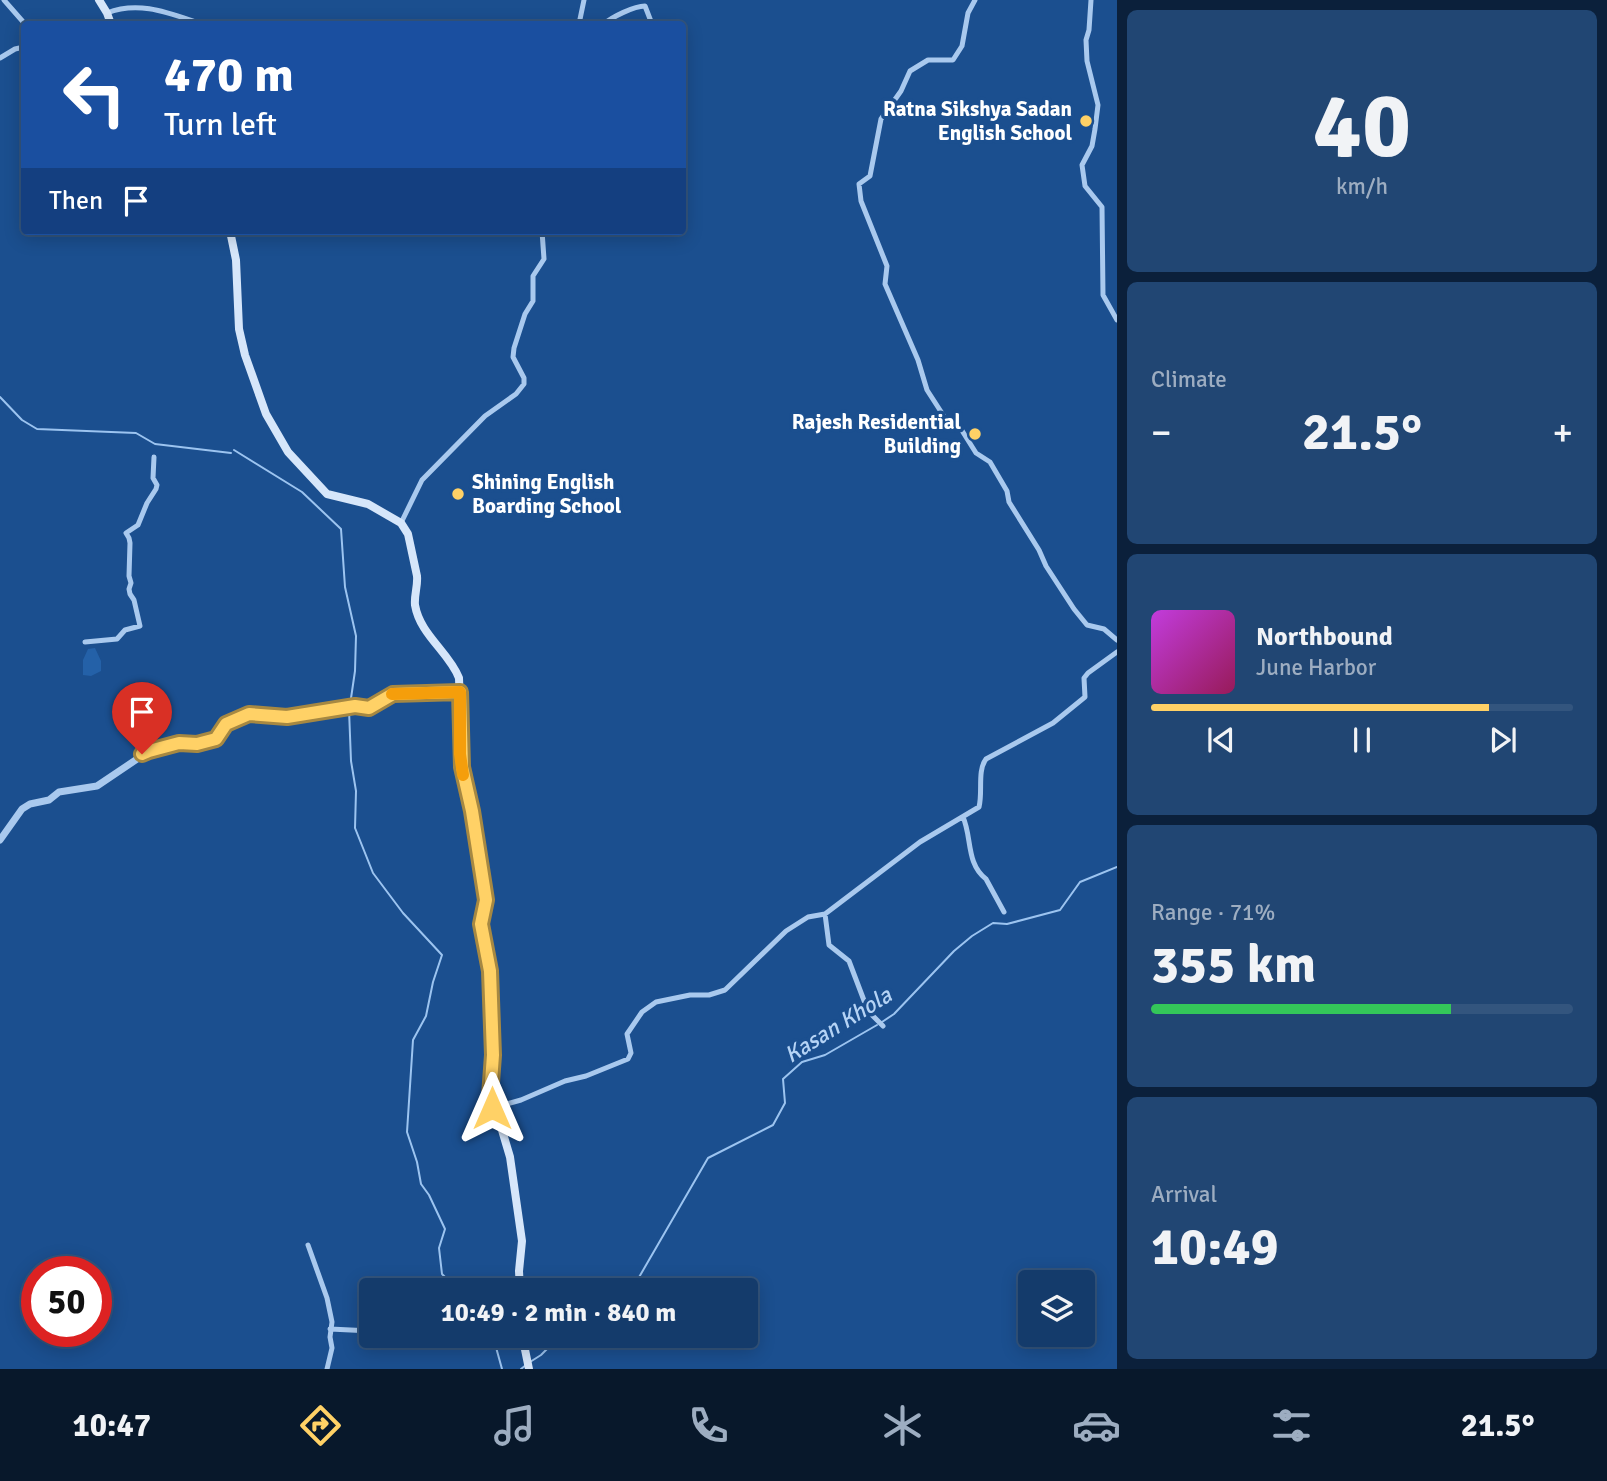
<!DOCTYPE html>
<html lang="en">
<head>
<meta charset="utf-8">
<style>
  body { margin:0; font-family:Signika,sans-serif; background:#214673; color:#f1f3f6; height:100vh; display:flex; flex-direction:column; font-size:26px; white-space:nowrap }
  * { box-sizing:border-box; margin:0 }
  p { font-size:23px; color:#9dadc1 }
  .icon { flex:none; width:38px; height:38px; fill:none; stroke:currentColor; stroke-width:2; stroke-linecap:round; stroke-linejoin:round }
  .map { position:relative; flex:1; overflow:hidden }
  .side { display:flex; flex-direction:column; gap:10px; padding:10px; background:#0b203b; width:490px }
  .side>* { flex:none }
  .top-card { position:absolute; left:21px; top:21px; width:665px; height:214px; border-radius:7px; box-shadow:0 4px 18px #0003,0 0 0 2px #33557e; background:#1a4fa0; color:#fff; overflow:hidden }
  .buttons { position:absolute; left:1018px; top:1270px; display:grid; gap:14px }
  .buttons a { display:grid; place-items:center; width:77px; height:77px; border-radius:7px; background:#143b6b; box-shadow:0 4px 18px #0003,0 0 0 2px #33557e; font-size:35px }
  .speed { position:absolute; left:21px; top:1256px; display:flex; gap:14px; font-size:35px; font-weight:700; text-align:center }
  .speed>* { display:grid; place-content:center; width:91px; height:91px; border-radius:50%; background:#143b6b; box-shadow:0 4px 18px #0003,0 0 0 2px #33557e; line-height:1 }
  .speed .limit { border:10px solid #d22; background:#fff; color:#111 }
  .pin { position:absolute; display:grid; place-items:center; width:60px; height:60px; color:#fff; margin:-72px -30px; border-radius:50% 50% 50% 0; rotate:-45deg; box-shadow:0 0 7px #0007 }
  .pin .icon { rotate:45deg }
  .me { position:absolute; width:77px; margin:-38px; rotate:0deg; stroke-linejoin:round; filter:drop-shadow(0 0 5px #0008) }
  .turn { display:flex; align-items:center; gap:24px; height:147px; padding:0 28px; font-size:32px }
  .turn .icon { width:91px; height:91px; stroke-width:2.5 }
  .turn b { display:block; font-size:49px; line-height:60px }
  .then { display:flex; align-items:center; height:66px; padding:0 28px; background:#0003; gap:14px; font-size:26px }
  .big { font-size:52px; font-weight:700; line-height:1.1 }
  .side .tile { flex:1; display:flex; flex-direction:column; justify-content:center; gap:10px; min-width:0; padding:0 24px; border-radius:10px; background:#214673 }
  .side .dial { align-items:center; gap:0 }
  .dial b { font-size:91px; line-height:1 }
  .song { display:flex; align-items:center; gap:21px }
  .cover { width:84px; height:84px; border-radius:10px; background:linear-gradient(135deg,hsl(290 70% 55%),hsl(330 70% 35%)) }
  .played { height:7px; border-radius:4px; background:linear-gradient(90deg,#ffd166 80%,#33557e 80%) }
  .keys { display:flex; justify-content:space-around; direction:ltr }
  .heat { display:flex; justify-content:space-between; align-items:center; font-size:38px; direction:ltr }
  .charge { height:10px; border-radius:5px; background:linear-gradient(90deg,#34c759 71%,#33557e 0) }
  .trip { position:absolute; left:359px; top:1278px; width:399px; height:70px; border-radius:7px; background:#143b6b; box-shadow:0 4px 18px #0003,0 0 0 2px #33557e; font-weight:700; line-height:70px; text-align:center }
  .dock { display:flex; height:112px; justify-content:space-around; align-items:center; background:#08182b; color:#9dadc1 }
  .dock .icon { width:49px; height:49px }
  .dock .selected { color:#ffd166 }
  .dock b { font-size:32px; color:#f1f3f6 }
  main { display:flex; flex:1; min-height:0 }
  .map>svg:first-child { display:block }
  .green { fill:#2461a8 }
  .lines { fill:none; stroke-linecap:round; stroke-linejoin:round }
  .stream { stroke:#9cc4f0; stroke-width:2 }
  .minor { stroke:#a9c9ee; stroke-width:5 }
  .tertiary { stroke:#a9c9ee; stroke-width:7 }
  .secondary { stroke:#d6e6fa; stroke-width:8 }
  .route-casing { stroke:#a68842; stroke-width:18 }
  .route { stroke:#ffd166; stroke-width:12 }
  .slow { stroke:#f59e0b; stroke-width:12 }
  .poi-dot { fill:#ffd166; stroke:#1b4f8f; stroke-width:2.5 }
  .labels { text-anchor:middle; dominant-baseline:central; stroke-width:7; stroke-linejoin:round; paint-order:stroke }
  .poi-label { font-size:21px; font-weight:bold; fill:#fff; stroke:#1b4f8f; text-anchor:end }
  .water-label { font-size:23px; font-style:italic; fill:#b5d3f5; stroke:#1b4f8f }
</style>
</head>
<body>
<main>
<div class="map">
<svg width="1117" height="1369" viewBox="0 0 1117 1369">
  <rect width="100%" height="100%" fill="#1b4f8f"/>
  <path class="green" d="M95,648L101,661V671L91,676L83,675V660L88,649Z"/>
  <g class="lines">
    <path class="stream" d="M0,397L22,420L37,429L136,433L155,444L231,453
      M234,450L302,492L341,529L345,587L356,636L355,671L350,705
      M349,710L351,761L356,791L355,828L373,873L403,913L442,955L433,982L426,1016L413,1040L407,1132L417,1162L421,1184L429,1195L445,1229L439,1248L442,1274L458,1290
      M882,1022L894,1014L954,951L972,936L993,923L1007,924L1060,910L1080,882L1117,867
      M463,1290H482
      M607,1290L613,1283L638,1279L708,1158L773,1125L785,1103L783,1079L802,1062L825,1055L877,1025
      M494,1335V1340L502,1369
      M530,1362L541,1355L561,1335
      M521,1369L526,1365"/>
    <path class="minor" d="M4,0L25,24
      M975,0L968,13L962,46L953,60H928L910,71L901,91L881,119L870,176L859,184L861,201L887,266L885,284L918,360L927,390L947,421L961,429L976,453L990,462L1007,491L1009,502L1039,550L1046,566L1074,609L1087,625L1104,629L1117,640
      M1091,0L1089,30L1086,40L1087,61L1098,105L1095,129L1092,146L1082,165L1085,186L1102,207L1103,295L1117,320
      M107,13C140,0 171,14 202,24
      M579,24L584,0
      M604,24C612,17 634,6 645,6L652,24
      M0,58L15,49L24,47
      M401,523L422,480L485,416L516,394L524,384V378L513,357L514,348L525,314L533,301V276L544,259L542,231
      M85,642L117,639L125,630L140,626L134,600L130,594L129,589L131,583L129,576L130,543L129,538L126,533L138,525L147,503L156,489L157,485L153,478L154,457
      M963,817C972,837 966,864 986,879L1004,912
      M825,914L829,945L849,961L868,1011L883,1026
      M492,1108L521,1100L565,1081L586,1076L628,1059L631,1053L627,1034L642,1012L656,1002L690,995H709L725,990L786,931L808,917L825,914L920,842L979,807C983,792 977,771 986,759L1053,723L1085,697L1084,678L1088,673L1117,652
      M308,1245L327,1298L332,1322L330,1337L332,1348L327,1369
      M330,1329L371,1331
      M405,1335C431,1338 446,1340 472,1335"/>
    <path class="tertiary" d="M0,840L22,809L30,804L49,800L59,792L97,786L149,751L179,742L197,744L216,739L226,725L249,714L287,717L355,707L369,708L393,694L460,693"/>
    <path class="secondary" d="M99,0L107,13L111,24
      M230,231L236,260L239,329L245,355L266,414L288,452L327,494L368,504L401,523L408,534L417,576C418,586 414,595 415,605C420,635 449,652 459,678L462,767L472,811L486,900L481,924L490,971L493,1055L490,1096L494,1116L502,1130L510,1157L522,1241L519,1271L520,1290
      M522,1335L529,1369"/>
  </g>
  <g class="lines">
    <g class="route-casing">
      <path id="route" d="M142,754L149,751L179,743L197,744L216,739L226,724L249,714L287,717L355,706L369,708L393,694L460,692L462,767L472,811L486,900L481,924L490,971L493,1055L490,1096L492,1108"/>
    </g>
    <use href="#route" class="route"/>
    <path class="slow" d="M392,694L460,692V754L463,775"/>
  </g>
  <g class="poi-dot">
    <circle cx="1086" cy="121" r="7"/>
    <circle cx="975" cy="434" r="7"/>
    <circle cx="458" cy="494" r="7"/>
  </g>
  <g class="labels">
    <g class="poi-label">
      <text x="1072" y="109">Ratna Sikshya Sadan<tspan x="1072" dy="24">English School</tspan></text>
      <text x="961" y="422">Rajesh Residential<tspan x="961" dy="24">Building</tspan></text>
      <text x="472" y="482" text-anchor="start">Shining English<tspan x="472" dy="24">Boarding School</tspan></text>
    </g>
    <g class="water-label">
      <text transform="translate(838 1025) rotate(-32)">Kasan Khola</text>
    </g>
  </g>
</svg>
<div class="buttons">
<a><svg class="icon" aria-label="layers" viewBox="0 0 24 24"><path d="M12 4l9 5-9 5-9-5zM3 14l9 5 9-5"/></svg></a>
</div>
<div class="speed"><div class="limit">50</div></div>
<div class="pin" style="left:142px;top:754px;background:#d93025"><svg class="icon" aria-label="arrive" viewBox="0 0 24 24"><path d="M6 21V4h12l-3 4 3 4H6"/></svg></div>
<svg class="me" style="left:492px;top:1108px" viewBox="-20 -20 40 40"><path d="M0-17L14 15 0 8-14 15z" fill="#ffd166" stroke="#fff" stroke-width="4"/></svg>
<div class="trip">10:49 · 2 min · 840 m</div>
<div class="top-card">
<div class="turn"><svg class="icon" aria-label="left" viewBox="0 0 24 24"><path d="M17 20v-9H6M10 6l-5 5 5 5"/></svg><div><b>470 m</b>Turn left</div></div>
<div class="then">Then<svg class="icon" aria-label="arrive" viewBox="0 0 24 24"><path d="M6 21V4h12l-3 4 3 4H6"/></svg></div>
</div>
</div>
<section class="side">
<div class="tile dial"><b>40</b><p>km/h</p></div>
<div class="tile"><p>Climate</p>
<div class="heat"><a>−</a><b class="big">21.5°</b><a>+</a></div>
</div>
<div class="tile">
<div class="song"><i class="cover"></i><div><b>Northbound</b><p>June Harbor</p></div></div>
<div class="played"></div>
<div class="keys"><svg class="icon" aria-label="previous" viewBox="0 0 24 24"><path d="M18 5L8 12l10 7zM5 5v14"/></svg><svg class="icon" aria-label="pause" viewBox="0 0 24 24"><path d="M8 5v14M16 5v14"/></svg><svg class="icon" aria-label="next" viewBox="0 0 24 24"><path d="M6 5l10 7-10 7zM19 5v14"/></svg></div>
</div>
<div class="tile"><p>Range · 71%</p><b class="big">355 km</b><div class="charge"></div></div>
<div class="tile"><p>Arrival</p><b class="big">10:49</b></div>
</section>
</main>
<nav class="dock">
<b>10:47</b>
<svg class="icon selected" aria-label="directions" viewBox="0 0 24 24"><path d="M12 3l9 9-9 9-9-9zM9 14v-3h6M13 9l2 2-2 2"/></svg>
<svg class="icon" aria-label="music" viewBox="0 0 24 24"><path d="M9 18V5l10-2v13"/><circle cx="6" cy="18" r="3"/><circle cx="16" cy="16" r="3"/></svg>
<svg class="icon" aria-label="phone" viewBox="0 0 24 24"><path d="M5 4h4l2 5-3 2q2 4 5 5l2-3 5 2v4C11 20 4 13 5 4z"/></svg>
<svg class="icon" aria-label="climate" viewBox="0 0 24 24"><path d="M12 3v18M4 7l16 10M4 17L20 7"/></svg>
<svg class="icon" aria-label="car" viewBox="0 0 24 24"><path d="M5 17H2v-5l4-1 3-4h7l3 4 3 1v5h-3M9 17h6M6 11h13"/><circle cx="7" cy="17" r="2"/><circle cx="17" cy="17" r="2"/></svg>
<svg class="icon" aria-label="filters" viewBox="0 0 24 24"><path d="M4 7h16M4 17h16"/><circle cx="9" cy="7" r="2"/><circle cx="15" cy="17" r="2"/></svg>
<b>21.5°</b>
</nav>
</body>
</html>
